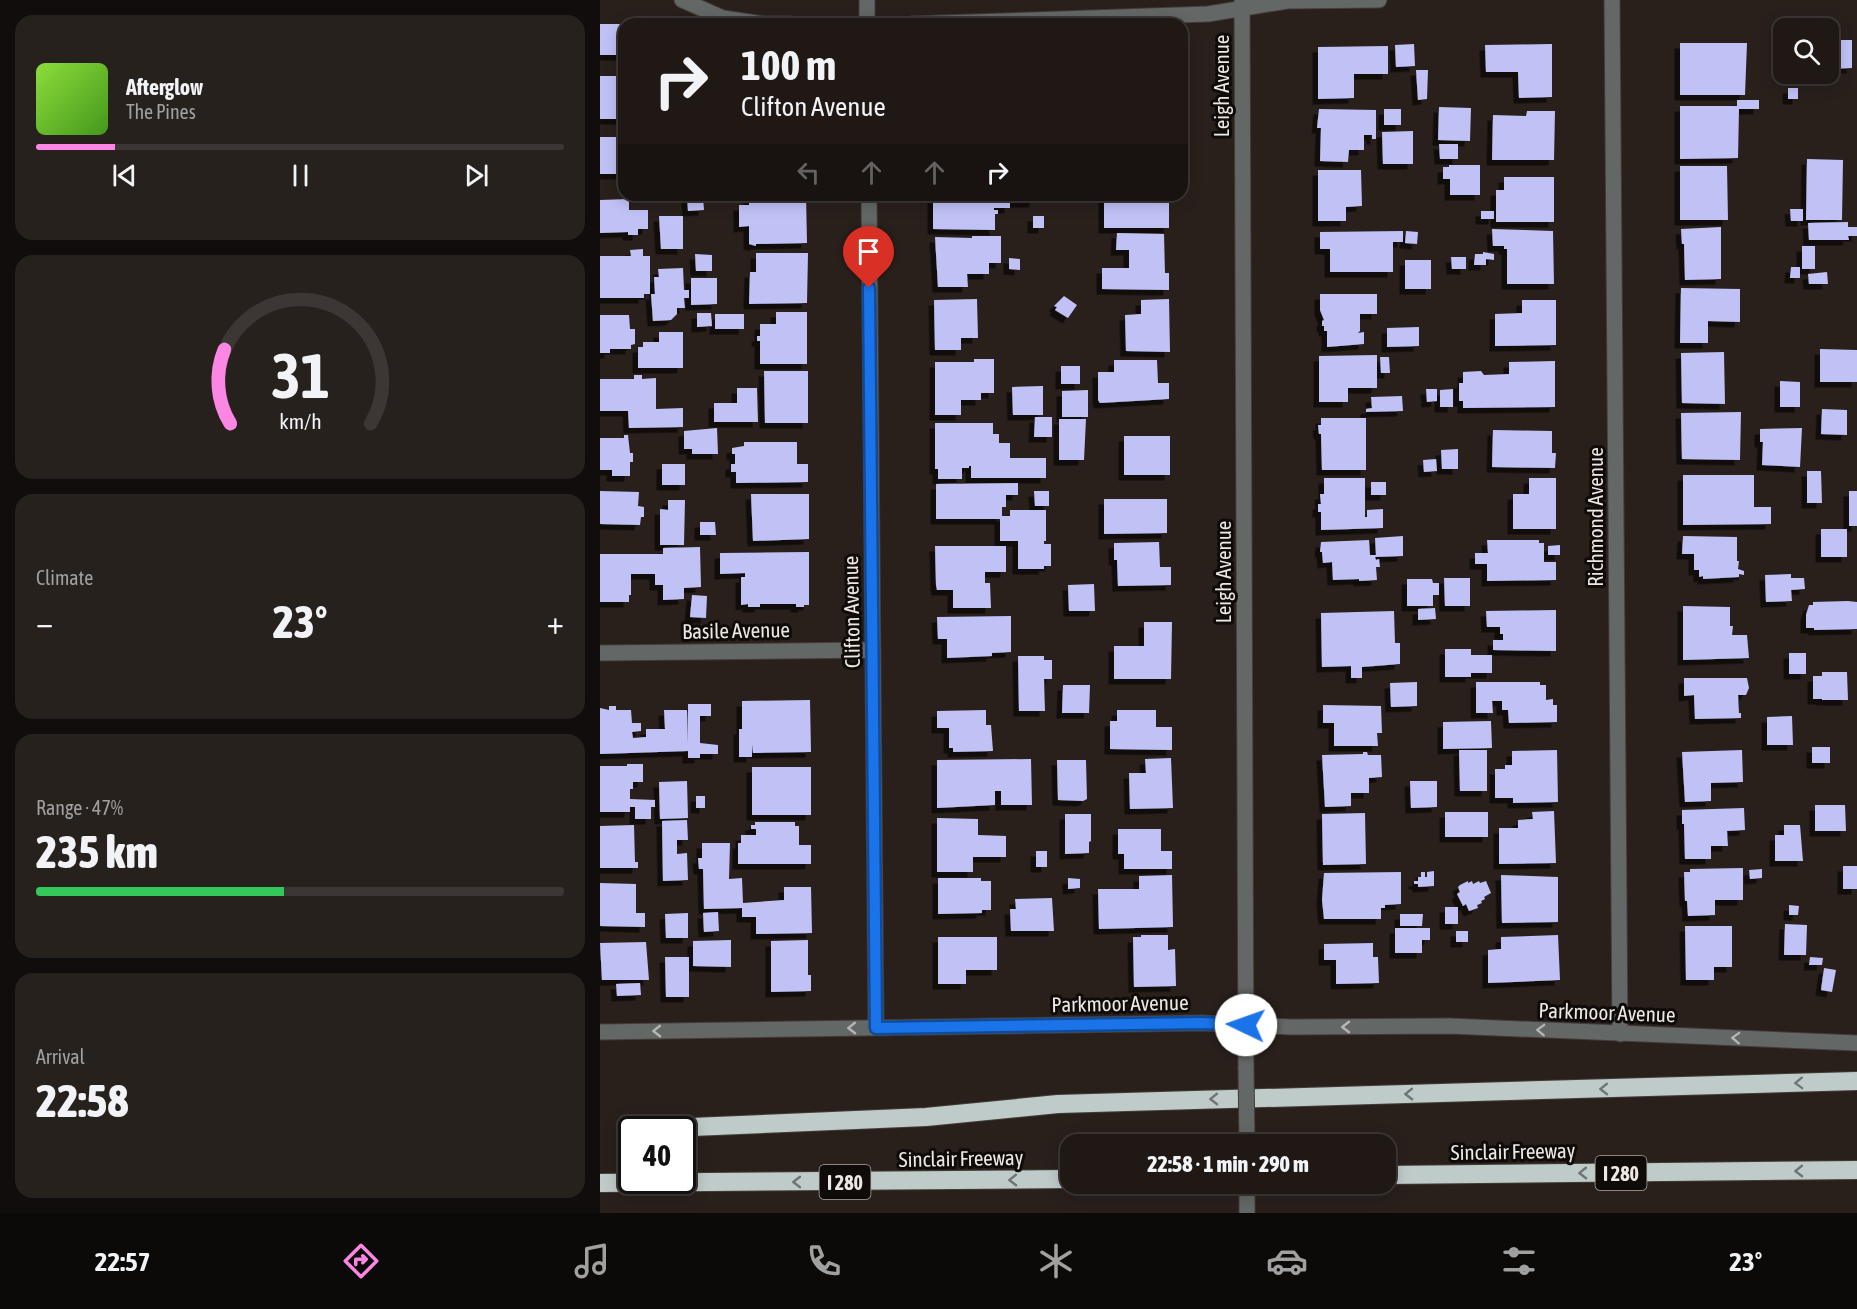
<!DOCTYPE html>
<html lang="en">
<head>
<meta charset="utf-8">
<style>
  body { margin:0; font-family:"Asap Condensed",sans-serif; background:#27211e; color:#f1f3f6; height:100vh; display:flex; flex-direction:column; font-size:22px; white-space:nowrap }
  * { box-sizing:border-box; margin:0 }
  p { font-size:20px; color:#a1a0a0 }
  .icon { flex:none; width:33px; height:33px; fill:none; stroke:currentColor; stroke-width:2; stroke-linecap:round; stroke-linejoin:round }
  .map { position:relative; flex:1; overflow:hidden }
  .drawer { display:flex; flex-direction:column; gap:15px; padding:15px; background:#110d0c; width:600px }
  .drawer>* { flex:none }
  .banner { position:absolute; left:18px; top:18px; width:570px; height:183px; border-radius:18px; box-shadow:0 3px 15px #0003,0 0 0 2px #3c3734; background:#1f1815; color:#f1f3f6; overflow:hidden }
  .buttons { position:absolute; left:1173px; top:18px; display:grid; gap:12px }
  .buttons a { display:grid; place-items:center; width:66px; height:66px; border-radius:12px; background:#1f1815; box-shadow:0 3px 15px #0003,0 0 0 2px #3c3734; font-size:30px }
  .speed { position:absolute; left:18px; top:1116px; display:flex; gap:12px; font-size:30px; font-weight:700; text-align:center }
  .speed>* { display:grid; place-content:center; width:78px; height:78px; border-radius:50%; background:#1f1815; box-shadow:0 3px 15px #0003,0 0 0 2px #3c3734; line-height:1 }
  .speed .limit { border:3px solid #111; border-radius:9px; background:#fff; color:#111 }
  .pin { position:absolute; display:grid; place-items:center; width:51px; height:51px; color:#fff; margin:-62px -26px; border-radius:50% 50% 50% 0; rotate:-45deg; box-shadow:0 0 6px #0007 }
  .pin .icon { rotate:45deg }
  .me { position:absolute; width:66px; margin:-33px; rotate:273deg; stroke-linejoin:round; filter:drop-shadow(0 0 4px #0008) }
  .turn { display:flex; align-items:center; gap:21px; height:126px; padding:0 24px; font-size:27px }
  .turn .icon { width:78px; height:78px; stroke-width:2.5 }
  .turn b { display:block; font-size:42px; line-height:51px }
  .lanes { display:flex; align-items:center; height:57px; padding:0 24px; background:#0003; justify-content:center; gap:30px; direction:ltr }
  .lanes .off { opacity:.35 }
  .big { font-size:45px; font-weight:800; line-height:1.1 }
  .drawer .card { flex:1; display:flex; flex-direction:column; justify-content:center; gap:9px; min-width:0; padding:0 21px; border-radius:18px; background:#27211e }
  .drawer .dial { align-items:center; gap:0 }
  .dial svg { height:156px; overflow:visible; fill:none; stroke:#3c3734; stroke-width:7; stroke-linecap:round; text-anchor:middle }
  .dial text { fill:#f1f3f6; stroke:none }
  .song { display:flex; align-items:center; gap:18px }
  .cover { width:72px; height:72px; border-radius:9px; background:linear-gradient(135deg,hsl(90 70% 55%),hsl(100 70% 35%)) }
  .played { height:6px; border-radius:3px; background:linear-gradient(90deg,#fc86e4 15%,#3c3734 15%) }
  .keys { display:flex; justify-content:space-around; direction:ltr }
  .heat { display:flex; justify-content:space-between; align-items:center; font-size:33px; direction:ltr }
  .charge { height:9px; border-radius:4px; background:linear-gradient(90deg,#34c759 47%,#3c3734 0) }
  .trip { position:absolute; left:460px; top:1134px; width:336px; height:60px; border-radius:18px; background:#1f1815; box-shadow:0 3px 15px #0003,0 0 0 2px #3c3734; font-weight:800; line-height:60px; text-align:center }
  .menu { display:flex; height:96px; justify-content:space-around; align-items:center; background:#0c0a08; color:#a1a0a0 }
  .menu .icon { width:42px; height:42px }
  .menu .current { color:#fc86e4 }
  .menu b { font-size:27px; color:#f1f3f6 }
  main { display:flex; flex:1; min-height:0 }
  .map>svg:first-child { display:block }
  .building { fill:#c0c2f6; filter:url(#shadow) }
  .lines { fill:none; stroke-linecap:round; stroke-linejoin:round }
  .minor-casing { stroke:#453c38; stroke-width:17 }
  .highway-casing { stroke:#453c38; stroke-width:20 }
  .minor { stroke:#636867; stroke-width:15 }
  .highway { stroke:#becbc9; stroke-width:18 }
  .minor-bridge-casing { stroke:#453c38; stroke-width:17; stroke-linecap:butt }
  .minor-bridge { stroke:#636867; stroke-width:15 }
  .oneway { stroke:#b6b5b3 }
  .oneway2 { stroke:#6f7573 }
  .route-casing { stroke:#114b97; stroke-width:15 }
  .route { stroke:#1a73e8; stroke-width:10 }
  .labels { text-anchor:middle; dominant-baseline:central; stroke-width:6; stroke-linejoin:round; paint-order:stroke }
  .shield { fill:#0f0b09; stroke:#aba6a3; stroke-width:1.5 }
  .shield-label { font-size:20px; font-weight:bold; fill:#eee8e5 }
  .street-label { font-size:21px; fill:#eee8e5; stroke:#0f0b09 }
</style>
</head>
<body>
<main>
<section class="drawer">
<div class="card">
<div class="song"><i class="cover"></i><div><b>Afterglow</b><p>The Pines</p></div></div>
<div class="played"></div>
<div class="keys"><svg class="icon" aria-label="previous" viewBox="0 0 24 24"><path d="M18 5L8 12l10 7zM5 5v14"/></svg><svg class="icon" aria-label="pause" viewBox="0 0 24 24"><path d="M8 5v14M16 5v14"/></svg><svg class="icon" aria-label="next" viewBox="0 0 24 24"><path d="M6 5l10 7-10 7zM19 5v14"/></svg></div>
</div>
<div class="card dial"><svg viewBox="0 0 100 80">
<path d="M14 69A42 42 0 1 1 86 69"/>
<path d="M14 69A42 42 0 0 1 11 31" stroke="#fc86e4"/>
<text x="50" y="56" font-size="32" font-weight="700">31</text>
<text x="50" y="72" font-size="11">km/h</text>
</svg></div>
<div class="card"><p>Climate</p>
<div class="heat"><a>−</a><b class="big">23°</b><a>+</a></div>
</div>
<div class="card"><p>Range · 47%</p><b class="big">235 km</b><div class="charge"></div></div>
<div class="card"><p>Arrival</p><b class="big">22:58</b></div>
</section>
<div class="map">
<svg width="1257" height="1213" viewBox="0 0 1257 1213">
  <defs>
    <filter id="shadow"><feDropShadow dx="-5.5" dy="5.5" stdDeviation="0" flood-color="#0009"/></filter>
  </defs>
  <rect width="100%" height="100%" fill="#29201c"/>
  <path class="building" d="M0,24H24V55H0Z
    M1228,40H1252V68L1228,69Z
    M1080,43H1147L1145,95H1080Z
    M814,44L815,66L796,67L795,45Z
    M952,44V97L919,98L918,72H886L885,45Z
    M788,46V74H754V98L718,99V47Z
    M816,70H828L827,99L818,100Z
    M0,76H24V119H0Z
    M1188,88H1198V99H1188Z
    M1137,100H1159V109H1139L1138,158L1080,159V106H1137Z
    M839,107L871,108L870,141L838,140Z
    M719,109L776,110V139H772V135H764V150H749L748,162L720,161L721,128H717Z
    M784,109H801V125H784Z
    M927,111H955L954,160H892L893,115L926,116Z
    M813,131V164H783L782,132Z
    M0,137H24V174H0Z
    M839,144H858V159H840Z
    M1207,159L1243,160L1242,220H1206Z
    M849,165H880V195H850V179H843V167H849Z
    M1080,166H1127L1128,220H1080Z
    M718,170H761L762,206L746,207V221H718Z
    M904,177H954V222H896V190H904Z
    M149,195H206L207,243L156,244V246L149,244V226L139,227V205H149Z
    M333,195H410V208H394V210H398V214H395V230L333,229Z
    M415,195H435V202H415Z
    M504,195H569V228H504Z
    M87,196H103L104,210L88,211Z
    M29,199V210H48V229H38V235H28V232L0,233V200Z
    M1190,209H1203V221H1191Z
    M881,211H894V219H881Z
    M59,216H83V249H61Z
    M433,216H444V228H433Z
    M1248,222V227H1257V236H1248L1249,240H1209L1208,223Z
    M1121,227V279L1085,280L1084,244H1082L1081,229Z
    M892,229L953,231L954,284H907V249H904V246H893Z
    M803,231V242H793V272H730V249H720V232Z
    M806,231L818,232L817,244L805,243Z
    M517,233L564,234L565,273H569V290L502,289V268H529V250H516Z
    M372,236H401V263H389V274H367L368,287H338L335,237L372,238Z
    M1202,246H1215V269H1202Z
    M43,249V256H50V294H44V298H0V256H31L30,250Z
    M883,252L894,254V260L886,259V265H874L875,254H883Z
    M156,253H208L207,303L149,304L150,272H156Z
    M95,254L112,255V271H96Z
    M851,257H866V269H852Z
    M409,258L420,259V270L409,269Z
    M805,260H831V289H805Z
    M1191,267H1200V278H1190Z
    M83,268L84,290H89V298H84L85,308H77V314L71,320L53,321L51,294H55L54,277H59L58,269Z
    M1227,272L1228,284H1209L1208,274Z
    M91,278H117V304L91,305Z
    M1081,288L1140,289V322L1108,321V343H1080Z
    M720,294H777V314H760V331L758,333L764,332V344L727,347V331H724V326H722V321L724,320L720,310Z
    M464,296L477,305L468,318L455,310L457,307L454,306Z
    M377,299L378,338H361V350H335L334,300Z
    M569,299L570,352L526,351L525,315L541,314V300Z
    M922,300H956V345L895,346V314L922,313Z
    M176,312H207V364H160V341H157V336H160V324H176Z
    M97,313H111L112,326L97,327Z
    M115,314H144V329H115Z
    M0,315H29L30,329H35V344L31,345V349H10V353H0Z
    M819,327V346L787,347V328Z
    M59,332H83V368H38V347H43V342H59Z
    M1220,349L1257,350V382H1220Z
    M1124,352L1125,404L1082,403L1081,353Z
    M777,355V388H748V402H719V356Z
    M780,357H789L790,373H781Z
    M374,359H394V393H381V400H361V415H335V362H374Z
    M514,360H557L558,383H569V399L500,403L498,400V372H514Z
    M955,361V407L863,408V401H859V383H863V372L881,371L884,375L909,374V362Z
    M461,366H480V384H461Z
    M164,371H208V423H165Z
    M34,375H42V379L56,378V409L83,408V427L29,428L28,411H0V379H34Z
    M1180,381L1200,382V407H1180Z
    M443,386V415H413L412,387Z
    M137,388H157L158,422H114V403H137Z
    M826,389H837V401L827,402Z
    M853,389V407H840V390Z
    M488,390V417H462V391Z
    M802,396L803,411L766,412V409L772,408L771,397Z
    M1222,409L1247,410V435L1221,434Z
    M1141,412L1140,460L1082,459L1081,413Z
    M435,417H452V437H434Z
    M721,418H766V470H722L721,434H719L718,425H721Z
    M459,419H486L484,460H459Z
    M335,423H393V434H399V443H410V458H446V478H371V466H369V468H362V479H338V469H335Z
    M117,428L118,454H92V449H84V431Z
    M1202,428L1200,467L1162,465L1163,442H1160V429Z
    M893,430L952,431V453H956L955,468L892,467Z
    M24,435H28L30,453H33V462H30V476H12V470H0V438H24Z
    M524,436H570V475H524Z
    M144,442H197V464H208V482L136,483V472H131V464H135V454H132V448L144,446Z
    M858,449V469H842L841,450Z
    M836,459L837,471L824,472L823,460Z
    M62,464H85V485H62Z
    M1207,471H1221L1222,503H1207Z
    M1083,475H1154V507H1171V524L1083,525Z
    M724,478H765V517H767V510L783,509V528L721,530V512H718V504H721L720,494H724Z
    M929,478H956V529H913V494H929Z
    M771,482H786V495H771Z
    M418,483V495H406V507H402V516H410V510H446V541H444V544H451V566H444V569H418V541H400V519H336V484Z
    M0,491L39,492L38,506L44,507V517H41L40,525L0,524Z
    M434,491H449V506H435Z
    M1249,491H1257V526H1249Z
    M151,494H209V539L153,541Z
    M504,499H567V533L504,534Z
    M68,500H85L84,545H60V509L68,510Z
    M100,522H115L116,535H100Z
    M1221,529H1247V557H1221Z
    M803,536V556L775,557L776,560L779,559L780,567H776L777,580L759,581V579L733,580L732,562L723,563L722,552H720L721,542L769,540L770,555H776L775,538Z
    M1083,536L1137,537V561H1139L1138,569L1144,571V575L1139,574V577L1103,579V576L1099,577V570H1094V554H1082Z
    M887,540H939V543H944V562H956V580L887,581V564H875V553H888Z
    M559,542L560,567H571V585L518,586L517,560H514V543Z
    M960,545V555H948V546Z
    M335,546H406V572H385V583H390L391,608H353V590H337L336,585Z
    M100,547L101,587L84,588V599L63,600V585H55V574H31V595H29V602H0V554H63V548Z
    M209,552V605H204V607H196V604H160V607H148V604L141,605V577H145V573L120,574V553Z
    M1191,574V578H1204L1205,589L1191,590L1192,601L1166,602L1165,575Z
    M844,578H870V606H845Z
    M807,579H832L833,583H839V595H833V606H807Z
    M494,584L495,611H469L468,585Z
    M92,595L107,596L106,618L90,617Z
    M1248,601L1257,602V629L1214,630V628H1206V615L1209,605H1213V602Z
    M1083,606L1130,607V626H1133L1132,635H1147L1149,658L1083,660Z
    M835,608L836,619L818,620V609Z
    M956,610V651L893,650V640H903V634H900V627H887L886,611Z
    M794,611L795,643H800V664L762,667V678H751V666L722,667L721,613Z
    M411,616V652L392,653V656L347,658V639H338L337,617Z
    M544,622H572L571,679H514V646H544Z
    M845,649H871V655H892V673H871V677H845Z
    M1189,653H1206V674H1189Z
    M418,656H444V660H452V679H444L445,711H419Z
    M1222,672H1247L1248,700H1222V699H1213V676H1222Z
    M1084,678H1147L1149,688L1146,695H1138L1139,713H1141V718L1095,719L1094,695L1084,696Z
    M817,682V706L791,707L790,683Z
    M876,682H940V685H946V700L953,699V705H957V722L909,723L908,710H902V701H892L893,713H876Z
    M463,685H490L489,713H462Z
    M210,700L211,752L153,753L152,744V757H139V729H142V701Z
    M88,704H111V716H100V743L118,745V754H100V758H88V751L0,754V708L9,710V706H16V710H31L32,723H41V731L32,732L33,738L46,737V729H65L64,710H87L88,744Z
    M723,705L781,706L782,733H777L778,746H734V723H723Z
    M386,710V725H391L393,751L353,752V748H349V728H337V711Z
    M517,710H556V727H572V750L510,749V721H517Z
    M1192,716L1193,745H1167V717Z
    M891,721L892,748L843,749V722Z
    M1212,747H1230V763H1212Z
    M859,750H887V791H860Z
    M957,750L958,802L913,803V798H895V769H905V765H912V751Z
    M1142,750L1143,782L1111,783V801L1085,802L1082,752Z
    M763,752H767L768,755H781L782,777L769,778V793H751V806L725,807L722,755L763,754Z
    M571,758L573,808L530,809L529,773H546L545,759Z
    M431,759L432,805H401V791H395V805L337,808V760Z
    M457,760H486L487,799L483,801L458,800Z
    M27,764H43V782H33V789H30V799L55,800V807H51V819H35V807H30V812H0V766H27Z
    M152,767H211V815H152Z
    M87,781L88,818L60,819L59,782Z
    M810,781H837V807L811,808Z
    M96,796H105V808H96Z
    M1215,805H1245L1246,831H1215Z
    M1144,808L1145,830L1127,831L1128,846H1111V859H1085L1084,824H1082V810Z
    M954,811L956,863L899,864V828H918V820L933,819L932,812Z
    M845,812H888V837H845Z
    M765,813L766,864L723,865L722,814Z
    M465,814H491V841L489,842V853L465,854Z
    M337,818L378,819V835L406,836V857H373V872H337Z
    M87,820L88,840H77V854L87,853L88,880L63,881L62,821Z
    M155,822H195V826H199V845H211V864H138V843H141V835H156V829H151V825H155Z
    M34,825L35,862H38V868H0V826Z
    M1184,825H1200L1203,861H1175V835H1184Z
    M518,829H561V851H572V869H524V854H518Z
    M102,843H130L129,879L142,878L143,903L184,900V887H211L212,933L156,934V917H142V908L104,909L103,869H99L98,858H102Z
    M436,851H447V867H436Z
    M1243,866H1257V889H1243Z
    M1143,868V900H1115V915L1088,916L1087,901H1085L1084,872H1090V869Z
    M1162,869V878L1150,879L1149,870Z
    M834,871V886L818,887V884H814V881H818V877H821V872H825V877H827V872Z
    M801,872V904L785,905V908H781V919H724L722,900L724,873Z
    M572,875L573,927L499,929L498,889H539V876Z
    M901,875L958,877V922L902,923Z
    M338,878H381V881H391V910H382V913L338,914Z
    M468,878L480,879V888L468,889Z
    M868,881V883L872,881L873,884L879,881L880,883L886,881L891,893L884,897L885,899L881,901L882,903L877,905L878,908L869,911L866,904L863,906L857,894L860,892L858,887L860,885Z
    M0,883L36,884V913H45V927L0,926Z
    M452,898L454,931H411L410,909H416L415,899Z
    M1189,905L1199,906L1198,915H1189Z
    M845,907H858V924H845Z
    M118,912L119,931L104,932L103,913Z
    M88,913V938H66L65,914Z
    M800,914H823L822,926H800Z
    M1185,924L1207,925L1206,955H1184Z
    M1085,926H1132V967H1114V980H1086Z
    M795,928H830V940H822V953H795Z
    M856,931H868V942H856Z
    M541,935H568V950L575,949L576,986L534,987L533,937H541Z
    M958,935L960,980L888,983V950L901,949V937Z
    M338,937H397V970H366V984H338Z
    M131,940V967L93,966V941Z
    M208,940V975H211V991L171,992V941Z
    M46,942L49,980H2L0,943Z
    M773,943V957H778L779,983L736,984V960H724V944Z
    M65,957H89V997H66Z
    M1210,957L1223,958L1222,965H1209Z
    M1224,968L1236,970L1232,992L1221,990Z
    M40,983L41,995L17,996L16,984Z"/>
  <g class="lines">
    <g class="minor-casing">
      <path id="minor" d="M82,0L123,18L164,24H190
        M267,0V24
        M642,0L646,1068
        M1012,0L1020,1034
        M311,24L608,14L687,1L779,0
        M269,195L276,1028
        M0,653L273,650
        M0,1032L601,1023L691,1027L850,1026L1257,1043
        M647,1184V1213"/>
    </g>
    <g class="highway-casing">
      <path id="highway" d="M82,1134L92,1127L326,1117L458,1104L1257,1081
        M786,1175L1257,1170
        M0,1183L471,1179"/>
    </g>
    <use href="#minor" class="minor"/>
    <use href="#highway" class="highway"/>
    <g class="minor-bridge-casing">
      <path id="minor-bridge" d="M646,1068L647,1144"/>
    </g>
    <use href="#minor-bridge" class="minor-bridge"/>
  </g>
  <defs><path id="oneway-chevron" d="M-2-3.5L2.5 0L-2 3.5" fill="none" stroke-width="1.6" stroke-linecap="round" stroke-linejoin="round" transform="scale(1.5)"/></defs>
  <g class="oneway">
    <use href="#oneway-chevron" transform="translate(746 1027) rotate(180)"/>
    <use href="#oneway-chevron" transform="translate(252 1028) rotate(179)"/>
    <use href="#oneway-chevron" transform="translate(941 1030) rotate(-178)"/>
    <use href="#oneway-chevron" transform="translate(57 1031) rotate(179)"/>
    <use href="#oneway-chevron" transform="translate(1136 1038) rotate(-178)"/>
  </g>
  <g class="oneway2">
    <use href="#oneway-chevron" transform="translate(1199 1083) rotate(178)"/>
    <use href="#oneway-chevron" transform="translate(1004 1089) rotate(179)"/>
    <use href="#oneway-chevron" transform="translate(809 1094) rotate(179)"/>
    <use href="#oneway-chevron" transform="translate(614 1099) rotate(179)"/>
    <use href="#oneway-chevron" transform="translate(1199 1171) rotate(179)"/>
    <use href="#oneway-chevron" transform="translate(983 1173) rotate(179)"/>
    <use href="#oneway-chevron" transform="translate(413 1180) rotate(179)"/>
    <use href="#oneway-chevron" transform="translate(197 1182) rotate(180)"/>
  </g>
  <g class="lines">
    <g class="route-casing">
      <path id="route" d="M269,288L276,1028L601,1023L646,1025"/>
    </g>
    <use href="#route" class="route"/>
  </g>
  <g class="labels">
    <g class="shield">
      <rect x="995.5" y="1156" width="51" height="34" rx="4.5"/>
      <rect x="219.5" y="1165" width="51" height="34" rx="4.5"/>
    </g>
    <g class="shield-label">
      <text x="1021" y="1173">I 280</text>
      <text x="245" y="1182">I 280</text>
    </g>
    <g class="street-label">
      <text transform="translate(621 86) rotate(-90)">Leigh Avenue</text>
      <text transform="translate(995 517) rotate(-90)">Richmond Avenue</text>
      <text transform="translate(623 572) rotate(-90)">Leigh Avenue</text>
      <text transform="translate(251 612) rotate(-91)">Clifton Avenue</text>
      <text transform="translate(136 630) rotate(-1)">Basile Avenue</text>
      <text transform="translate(520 1003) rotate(-1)">Parkmoor Avenue</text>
      <text transform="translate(1007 1012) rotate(2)">Parkmoor Avenue</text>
      <text transform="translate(913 1151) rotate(-1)">Sinclair Freeway</text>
      <text transform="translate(361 1158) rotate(-1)">Sinclair Freeway</text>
    </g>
  </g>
</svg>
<div class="buttons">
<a><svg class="icon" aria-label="search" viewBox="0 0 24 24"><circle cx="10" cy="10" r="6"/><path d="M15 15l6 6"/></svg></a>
</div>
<div class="speed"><div class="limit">40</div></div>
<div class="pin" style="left:269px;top:288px;background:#d93025"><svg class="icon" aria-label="arrive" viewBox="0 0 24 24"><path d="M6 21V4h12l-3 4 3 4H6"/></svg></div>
<svg class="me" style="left:646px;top:1025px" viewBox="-20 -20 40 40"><circle r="19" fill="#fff"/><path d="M0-13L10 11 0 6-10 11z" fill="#1a73e8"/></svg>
<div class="trip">22:58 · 1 min · 290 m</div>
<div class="banner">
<div class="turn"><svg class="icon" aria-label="right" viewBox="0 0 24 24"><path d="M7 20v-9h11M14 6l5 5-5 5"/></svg><div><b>100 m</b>Clifton Avenue</div></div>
<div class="lanes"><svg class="icon off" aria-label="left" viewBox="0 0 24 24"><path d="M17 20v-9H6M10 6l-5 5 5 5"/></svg><svg class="icon off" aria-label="ahead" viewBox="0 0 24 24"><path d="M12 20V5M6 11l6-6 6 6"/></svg><svg class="icon off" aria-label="ahead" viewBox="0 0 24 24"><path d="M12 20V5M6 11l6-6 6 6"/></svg><svg class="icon" aria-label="right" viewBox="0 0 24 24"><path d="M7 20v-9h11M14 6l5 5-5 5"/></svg></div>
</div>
</div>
</main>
<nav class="menu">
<b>22:57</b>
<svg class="icon current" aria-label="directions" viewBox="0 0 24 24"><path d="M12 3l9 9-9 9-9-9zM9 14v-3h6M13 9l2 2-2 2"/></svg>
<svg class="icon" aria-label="music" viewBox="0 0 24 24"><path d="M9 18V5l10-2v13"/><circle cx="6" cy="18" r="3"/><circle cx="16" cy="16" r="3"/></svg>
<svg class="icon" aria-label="phone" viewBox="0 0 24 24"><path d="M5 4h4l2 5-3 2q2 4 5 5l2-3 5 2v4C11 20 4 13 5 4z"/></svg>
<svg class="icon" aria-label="climate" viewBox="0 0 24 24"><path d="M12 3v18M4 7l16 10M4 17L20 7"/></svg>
<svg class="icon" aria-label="car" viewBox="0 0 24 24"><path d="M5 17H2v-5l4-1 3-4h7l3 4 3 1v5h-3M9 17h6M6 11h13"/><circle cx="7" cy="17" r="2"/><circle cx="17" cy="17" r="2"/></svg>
<svg class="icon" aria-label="filters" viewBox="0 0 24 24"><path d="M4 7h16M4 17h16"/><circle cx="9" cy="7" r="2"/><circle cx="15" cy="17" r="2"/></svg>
<b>23°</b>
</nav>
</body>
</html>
